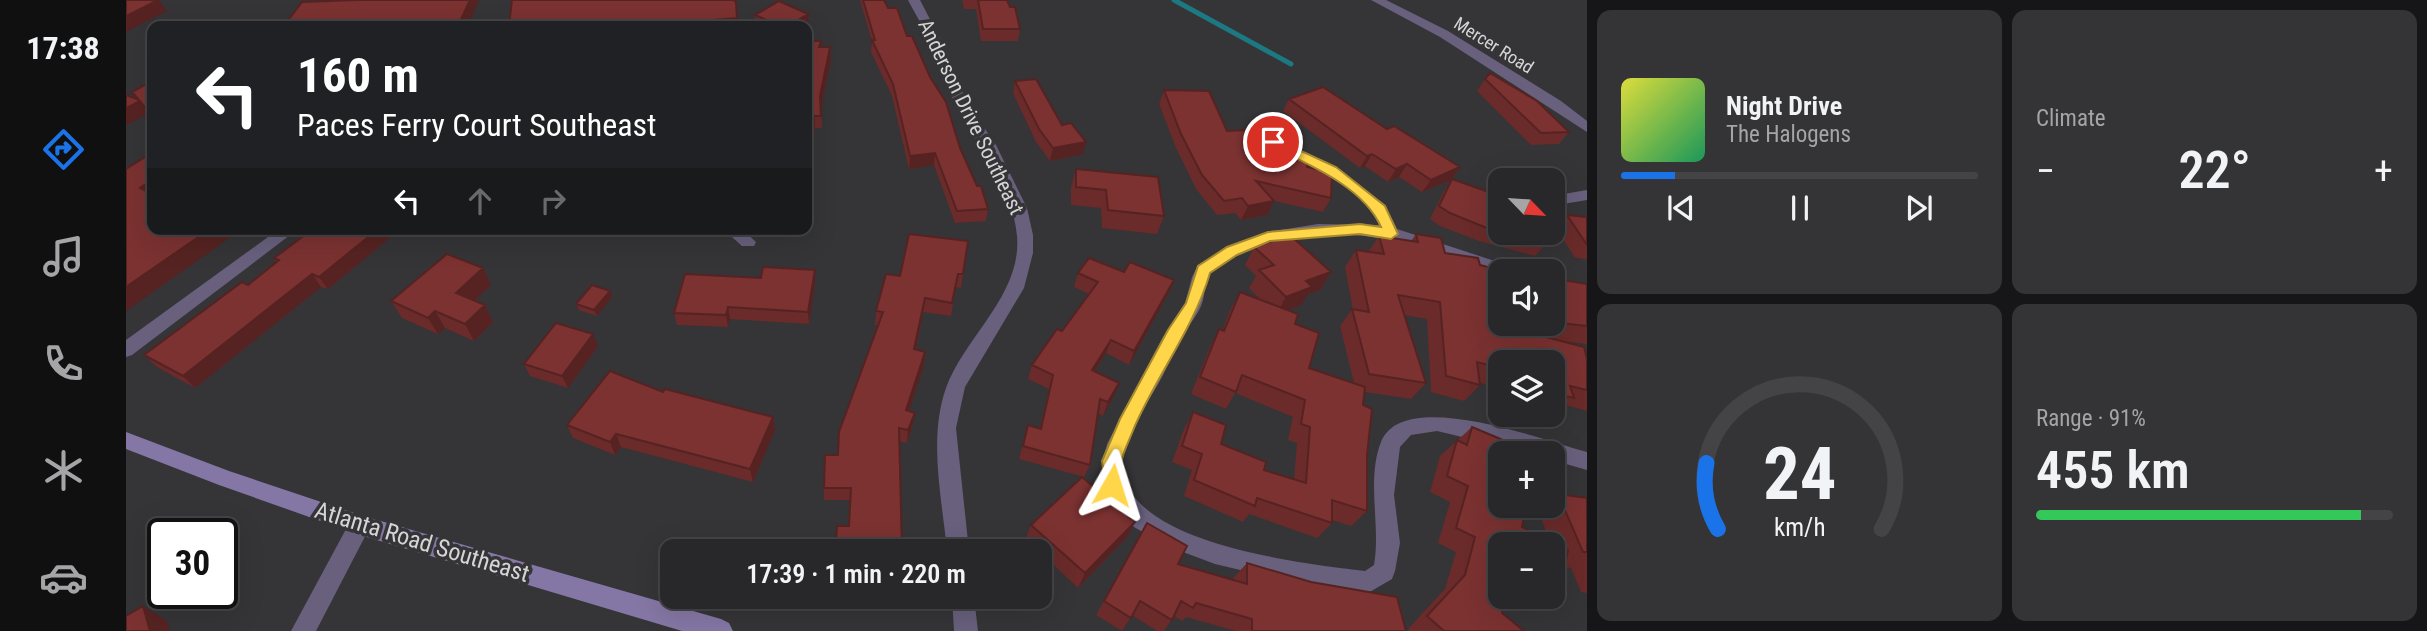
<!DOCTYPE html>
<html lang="en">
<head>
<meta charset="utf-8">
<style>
  body { margin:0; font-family:"Roboto Condensed",sans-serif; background:#343335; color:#f1f3f6; height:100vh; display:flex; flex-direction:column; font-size:26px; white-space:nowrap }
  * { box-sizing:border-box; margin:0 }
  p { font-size:23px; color:#a5a5a8 }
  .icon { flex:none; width:38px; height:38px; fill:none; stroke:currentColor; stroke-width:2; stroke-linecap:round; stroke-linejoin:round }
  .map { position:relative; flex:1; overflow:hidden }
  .side { display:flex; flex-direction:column; gap:10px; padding:10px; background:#161517; width:840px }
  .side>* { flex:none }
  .guide { position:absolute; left:21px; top:21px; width:665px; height:214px; border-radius:14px; box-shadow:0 7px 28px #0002,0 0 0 2px #444446; background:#202124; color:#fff; overflow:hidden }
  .needle { width:46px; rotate:115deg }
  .fabs { position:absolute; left:1362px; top:168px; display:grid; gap:14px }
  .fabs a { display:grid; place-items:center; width:77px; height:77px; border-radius:14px; background:#282729; box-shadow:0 7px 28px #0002,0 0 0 2px #444446; font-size:35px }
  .speed { position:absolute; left:21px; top:518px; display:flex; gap:14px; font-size:35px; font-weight:700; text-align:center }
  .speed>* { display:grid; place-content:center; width:91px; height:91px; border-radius:50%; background:#282729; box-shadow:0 7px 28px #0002,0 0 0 2px #444446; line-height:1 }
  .speed .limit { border:4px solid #111; border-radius:10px; background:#fff; color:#111 }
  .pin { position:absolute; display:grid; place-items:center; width:60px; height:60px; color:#fff; margin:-30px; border:4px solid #fff; border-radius:50%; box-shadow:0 2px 7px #0007 }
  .me { position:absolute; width:77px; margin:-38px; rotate:6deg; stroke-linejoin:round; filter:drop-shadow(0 0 5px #0008) }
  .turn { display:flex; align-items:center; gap:24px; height:147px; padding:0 35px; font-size:32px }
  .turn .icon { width:91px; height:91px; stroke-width:2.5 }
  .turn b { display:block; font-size:49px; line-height:60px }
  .lanes { display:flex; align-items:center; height:66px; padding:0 35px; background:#0003; justify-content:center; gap:35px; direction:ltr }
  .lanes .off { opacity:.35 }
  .big { font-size:52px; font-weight:600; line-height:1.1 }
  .side .tile { flex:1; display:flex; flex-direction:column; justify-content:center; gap:10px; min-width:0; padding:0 24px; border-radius:14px; background:#343335 }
  .side .dial { align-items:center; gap:0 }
  .dial svg { height:182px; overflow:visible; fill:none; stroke:#444446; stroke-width:7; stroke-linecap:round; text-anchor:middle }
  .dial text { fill:#f1f3f6; stroke:none }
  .song { display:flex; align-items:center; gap:21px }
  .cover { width:84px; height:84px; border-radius:10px; background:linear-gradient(135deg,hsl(60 70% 55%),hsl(150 70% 35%)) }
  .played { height:7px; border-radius:4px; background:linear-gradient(90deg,#1a73e8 15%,#444446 15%) }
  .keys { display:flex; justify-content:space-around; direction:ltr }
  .heat { display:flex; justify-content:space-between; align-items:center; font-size:38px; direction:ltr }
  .charge { height:10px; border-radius:5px; background:linear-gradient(90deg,#34c759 91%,#444446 0) }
  .side .tiles { flex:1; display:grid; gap:10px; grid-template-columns:repeat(2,1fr) }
  .trip { position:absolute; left:534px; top:539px; width:392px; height:70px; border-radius:14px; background:#282729; box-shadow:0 7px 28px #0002,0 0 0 2px #444446; font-weight:600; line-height:70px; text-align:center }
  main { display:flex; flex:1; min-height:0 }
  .dock { display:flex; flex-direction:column; width:126px; justify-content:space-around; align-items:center; background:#101010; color:#a5a5a8 }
  .dock .icon { width:49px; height:49px }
  .dock .selected { color:#1a73e8 }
  .dock b { font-size:32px; color:#f1f3f6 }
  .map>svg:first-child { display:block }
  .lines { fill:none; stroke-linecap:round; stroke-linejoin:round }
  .stream { stroke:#1c7881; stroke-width:5 }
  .street { fill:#68607d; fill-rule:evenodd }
  .secondary { fill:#8577a5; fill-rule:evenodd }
  .wall { fill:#6a2b2a }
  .shaded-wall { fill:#562322 }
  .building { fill:#7b3231; stroke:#562322; stroke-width:2 }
  .route { fill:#ffd54a; stroke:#a68a30; stroke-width:2 }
  .labels { text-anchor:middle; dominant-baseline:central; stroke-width:7; stroke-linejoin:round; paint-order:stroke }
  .far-street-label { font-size:18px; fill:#d5d5d6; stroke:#353437 }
  .street-label { font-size:21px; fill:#d5d5d6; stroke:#353437 }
  .near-street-label { font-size:24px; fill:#d5d5d6; stroke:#353437 }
</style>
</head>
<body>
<main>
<nav class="dock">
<b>17:38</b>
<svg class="icon selected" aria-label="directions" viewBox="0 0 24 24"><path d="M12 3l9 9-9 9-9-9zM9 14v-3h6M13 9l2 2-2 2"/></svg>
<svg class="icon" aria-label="music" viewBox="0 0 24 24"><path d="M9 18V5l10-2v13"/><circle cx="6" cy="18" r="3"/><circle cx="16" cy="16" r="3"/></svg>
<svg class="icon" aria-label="phone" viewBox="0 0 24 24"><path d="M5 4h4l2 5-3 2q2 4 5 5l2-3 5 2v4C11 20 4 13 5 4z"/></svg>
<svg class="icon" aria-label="climate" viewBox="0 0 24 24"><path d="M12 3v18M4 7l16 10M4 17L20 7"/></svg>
<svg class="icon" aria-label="car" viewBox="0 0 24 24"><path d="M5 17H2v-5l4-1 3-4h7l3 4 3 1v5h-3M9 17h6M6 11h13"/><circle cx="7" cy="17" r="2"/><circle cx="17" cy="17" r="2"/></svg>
</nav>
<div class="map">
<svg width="1461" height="631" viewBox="0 0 1461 631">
  <rect width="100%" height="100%" fill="#353437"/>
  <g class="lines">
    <path class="stream" d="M1048,0L1165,64"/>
    <path class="street" d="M782,0H794L823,56L831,81L846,110L870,145L901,208L907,235V253L898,288L839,387L830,428L843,551H821C816,498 802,439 820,388C839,336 896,295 891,236C887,187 852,148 830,106C822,90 817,74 811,57C804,38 792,19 782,0Z
      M1245,0H1260L1322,31L1435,101L1461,121V132L1314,37Z
      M1147,138L1211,167L1259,205L1271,229L1387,267L1389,271H1374V275C1294,248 1228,218 1143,244C1125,250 1101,258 1086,271C1077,279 1080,296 1075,306C1071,316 1063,324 1058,333C1050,346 1044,361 1037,375C1023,402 999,431 997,461C991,544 1182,564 1239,571L1248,565C1255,526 1240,480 1255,442C1277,386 1419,441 1461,452V470L1426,460V453H1403L1311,431L1285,435L1274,447L1268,495L1274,543L1269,571L1266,579L1242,593L1174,584L1089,564L1041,546L1008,527L986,502L976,465L981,444L1037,337L1059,304L1066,277L1072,265L1103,247L1148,231L1192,224L1253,225C1236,186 1179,163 1142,145L1140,142Z
      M1461,190V200L1437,204L1429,199L1432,195Z
      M153,229H172L6,355L0,357V340Z
      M597,229H616L630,242L628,246H616Z
      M234,515L242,518L245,525L190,631H165L226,518Z
      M826,597H848L852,631H828Z"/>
    <path class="secondary" d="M0,432L103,471L234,515L595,619L603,623L607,631H556L234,535L93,485L0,449Z"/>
  </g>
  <path class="wall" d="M734,0H758L762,8L781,36L862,209L860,221L829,223L808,165L783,169L766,96L745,52L746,41Z
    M836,0H881L894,29L892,41H855L850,9H838Z
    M176,2L342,26H163L161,22Z
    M610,3L612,26H383Z
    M629,15L683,26L681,27L630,26Z
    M681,41L695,47H704L705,60L695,108L696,128H689L686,148H681Z
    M1359,79L1443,132L1433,144L1405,145L1351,91Z
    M889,81L936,125L957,154L924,161L910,142L887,93Z
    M1038,90L1101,131L1130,146L1181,167L1205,198L1197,212L1148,201L1141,215L1115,220L1109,213L1091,215L1070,189L1050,148L1033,104Z
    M1163,99L1261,129L1334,167L1325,180L1296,192L1273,177L1262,182L1239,166L1234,168L1157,111Z
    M950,169L1038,216L1031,234L976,228L975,208L945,205V187Z
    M1326,179L1374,207V233H1419L1420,244L1409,256L1353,241L1314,226L1304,219L1318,191Z
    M1441,215L1461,217V259L1449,258L1430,228Z
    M1290,234L1319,253L1374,324H1426V275L1436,280L1461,284V344L1436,341L1461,359V411L1440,405L1429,414H1426V362H1374V388L1354,383V385L1338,401L1305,392L1301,319L1278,315L1300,383L1285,399L1239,392L1237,405L1241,455V511L1225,526L1206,520V523L1191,538L1123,514L1117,522L1058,496L1066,470L1046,462L1058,429L1067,412L1095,444L1138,470L1168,480L1171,443L1162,440L1167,417L1109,393L1100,409L1065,394L1084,347L1093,329L1096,331L1104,310L1114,292L1135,300L1123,288L1130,276L1119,265L1128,247L1205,272L1194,290L1182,294L1175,305L1162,310L1169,324L1183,368L1228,383L1214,326L1226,309L1227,310L1219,267L1230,250L1242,252L1253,236L1285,241Z
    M267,235L202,289L195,287L69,388L31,367L18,355L122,285L151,262L148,258Z
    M842,241L835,288L830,287L825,316L797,312L790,350L799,352L798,365L783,411L787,425L781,443L773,441L776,551H710V544L723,526L724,500H698V488L712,455L753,325H749L750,311L774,276Z
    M357,268L365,285L348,301L359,305L367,322L348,341L319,328L312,334L276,318L265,301Z
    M998,272L1048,280L1042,294L1003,365L980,353L969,371L988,396L977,416L972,413L964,465L958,477L893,459L902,425L914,428L923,389L902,379L906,365L936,331L963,294L948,287L952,273Z
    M689,282L683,324L604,319L602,327L551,325L548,313Z
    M486,297L471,316L453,310L450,304Z
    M472,346L442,388L404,376L398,364Z
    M537,392L647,417L649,430L627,482L495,447L489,455L447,438L441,425Z
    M1346,427L1374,453L1396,527L1424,541L1411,509L1416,506H1426V498L1432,494L1461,498V593L1455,592L1445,568L1438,567L1433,595L1410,608L1388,597H1426V544H1374L1376,613L1398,631H1284L1282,629L1319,589L1330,552L1312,543L1324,502L1304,492L1314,456Z
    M1009,522L1001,537L952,588L914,552V551L899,540L905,525Z
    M1021,523L1052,564L1108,580V577L1121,563L1280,631H1110L1060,617L1056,621L1048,616L1038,631H1031L1006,615L996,631L970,615Z"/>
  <path class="shaded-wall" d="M32,0H33L41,11L0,32V16Z
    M344,0H353L342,26H332Z
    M682,14L683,26L681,27L662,26Z
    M704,47L705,60L695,108L694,96Z
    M14,101L23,113L1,125L0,123V108Z
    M688,116L689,128L686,148L685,136Z
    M960,142L957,154L924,161L927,148Z
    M809,153L808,165L783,169L784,156Z
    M1246,154L1239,166L1234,168L1241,156Z
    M1281,164L1273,177L1262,182L1270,169Z
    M1334,167L1325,180L1296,192L1305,180Z
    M26,180V202L14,188Z
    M1148,201L1141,215L1115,220L1122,206Z
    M84,229H116L0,311V287Z
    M252,229H263L267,235L202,289L193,277Z
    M357,268L365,285L339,309L330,293Z
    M689,270V282L683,324L682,312Z
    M1205,272L1194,290L1182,294L1175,305L1150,315L1160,297L1180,281Z
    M186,274L195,287L69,388L57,376Z
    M1048,280L1042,294L1003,365L1008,351Z
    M484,291L486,297L471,316L468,310Z
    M799,298L797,312L787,362L788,349Z
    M359,305L367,322L348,341L339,324Z
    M602,307L604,319L602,327L600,315Z
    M309,311L319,328L312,334L302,318Z
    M467,334L472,346L442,388L436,376Z
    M985,340L980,353L961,383L966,370Z
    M799,352L798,365L779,423L780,410Z
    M993,383L988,396L977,416L982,402Z
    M789,413L787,425L781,443L782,430Z
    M647,417L649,430L627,482L624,469Z
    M490,434L495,447L489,455L484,442Z
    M1009,522L1001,537L952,588L959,573Z
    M17,606L40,620L44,631H24Z"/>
  <path class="building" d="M0,0H32L0,16Z
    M233,0H344L332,26H209L220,20L161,22L176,2Z
    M386,0H608L610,3L611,18L513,26H383Z
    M737,0H758L762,8H771L781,36H786L804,77L820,102L834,148L851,186H855L862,209L831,211L809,153L784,156L767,84L746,40H749Z
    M852,0H881L884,7H889L894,29H857Z
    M653,1L682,14L662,26H654L629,15Z
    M681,41H695L693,47H704L694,96L695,116H688L685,136H681Z
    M1364,73L1411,101L1443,132L1415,133L1359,79Z
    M910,79L936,125L945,123L960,142L927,148L913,129L889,81Z
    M26,81V116L14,101L0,108V95L13,100L6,92Z
    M1197,87L1261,129L1268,126L1334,167L1305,180L1281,164L1270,169L1246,154L1241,156L1163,99Z
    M1038,90L1083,91L1101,131L1120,130L1130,146L1181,157V167L1206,173L1205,198L1130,181L1148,201L1122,206L1116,198L1098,201L1076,175L1055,134Z
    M26,153V180L14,188L26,194V229H84L0,287V169Z
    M950,169L1032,177L1038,216L982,210L980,190L950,187Z
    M1326,179L1374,196V202L1372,206L1374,207V231L1363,229L1324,213L1313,206Z
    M1441,215L1461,217V245Z
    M187,229H252L193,277L186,274L57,376L18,355L116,282L122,285L153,260L148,258Z
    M1379,233H1419L1420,244Z
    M783,234L842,241L837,274H832L826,303L799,298L788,349L799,352L780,410L789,413L782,430L773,428L776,551H723V544H710L711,526H723L725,488H698L699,455H712L713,432L757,312L750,311L760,274L774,276Z
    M1290,234L1315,238L1319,253L1352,258L1354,265L1377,271H1374V324H1418L1416,336L1458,347L1461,359V390L1444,386L1448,398L1426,393V362H1374V368L1351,362L1354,385L1320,376L1314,302L1272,295L1300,383L1243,374L1226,309L1243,312L1230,250L1258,254L1253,236L1292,242Z
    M1164,235L1205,272L1180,281L1186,287L1160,297L1133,270L1148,265L1128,247Z
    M321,254L357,268L330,293L359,305L339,324L309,311L302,318L265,301Z
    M963,258L998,272L1004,262L1048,280L1008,351L985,340L966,370L993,383L982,402L974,399L964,465L897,446L902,425L915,429L927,375L906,365L931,329L936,331L972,282L952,273Z
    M637,267L689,270L682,312L602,307L600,315L548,313L559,274L635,278Z
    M1399,268L1413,271H1399Z
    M1426,275L1436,277V280L1461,284V326L1426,322Z
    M466,285L484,291L468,310L450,304Z
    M1114,292L1172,314L1169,324L1193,333L1183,368L1239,387L1237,405L1246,409L1241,455V511L1206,500V523L1131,498L1129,506L1068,480L1076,454L1056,446L1067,412L1100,425L1095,444L1140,462L1138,470L1180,483L1184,427L1175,424L1179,400L1116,375L1110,392L1074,377L1093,329L1098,331Z
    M430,323L467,334L436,376L398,364Z
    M484,371L537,392L539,389L647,417L624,469L490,434L484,442L441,425Z
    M1346,427L1382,442L1379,453H1374V506H1400L1396,527L1442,550L1433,595L1426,591V544H1374V597H1380L1376,613L1398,631H1318L1301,616L1339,575L1349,537L1330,528L1342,486L1321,476L1331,440L1341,445Z
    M956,477L1009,522L959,573L905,525Z
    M1432,494L1461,498V552H1457Z
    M1021,523L1061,546L1052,564L1121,584V563L1185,582L1271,597L1280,631H1126V619L1070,603L1067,608L1055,601L1046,620L1014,601L1005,618L978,601Z
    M17,606L24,631H0V616Z"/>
  <path class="route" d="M1147,138L1210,167L1259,206L1272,234L1265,239L1234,234L1144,241L1111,255L1084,273C1068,328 1031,375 1008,428C1004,439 996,453 995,464C994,474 997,482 993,491L986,493L980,491L976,461L994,419L1042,330L1060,303L1072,266L1101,247L1142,232L1234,224L1255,227C1237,186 1181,164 1143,145L1141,142Z"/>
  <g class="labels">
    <g class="far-street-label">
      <text transform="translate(1368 45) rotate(32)">Mercer Road</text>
    </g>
    <g class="street-label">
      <text transform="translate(845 117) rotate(64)">Anderson Drive Southeast</text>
    </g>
    <g class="near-street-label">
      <text transform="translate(296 542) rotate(17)">Atlanta Road Southeast</text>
    </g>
  </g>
</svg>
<div class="fabs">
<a><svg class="needle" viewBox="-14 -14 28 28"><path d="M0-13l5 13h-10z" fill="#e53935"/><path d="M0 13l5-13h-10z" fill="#a5a5a8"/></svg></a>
<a><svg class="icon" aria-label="sound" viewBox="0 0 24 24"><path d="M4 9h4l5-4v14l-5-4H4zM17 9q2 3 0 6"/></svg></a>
<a><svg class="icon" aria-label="layers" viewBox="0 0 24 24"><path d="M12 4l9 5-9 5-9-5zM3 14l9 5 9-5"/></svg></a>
<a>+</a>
<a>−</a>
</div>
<div class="speed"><div class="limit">30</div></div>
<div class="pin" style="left:1147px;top:142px;background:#d93025"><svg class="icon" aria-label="arrive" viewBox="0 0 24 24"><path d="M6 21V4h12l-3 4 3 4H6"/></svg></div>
<svg class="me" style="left:986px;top:485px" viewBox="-20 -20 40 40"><path d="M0-17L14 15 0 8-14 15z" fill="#ffd54a" stroke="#fff" stroke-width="4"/></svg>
<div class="trip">17:39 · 1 min · 220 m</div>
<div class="guide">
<div class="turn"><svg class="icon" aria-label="left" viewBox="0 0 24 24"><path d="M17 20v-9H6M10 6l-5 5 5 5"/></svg><div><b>160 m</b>Paces Ferry Court Southeast</div></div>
<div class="lanes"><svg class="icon" aria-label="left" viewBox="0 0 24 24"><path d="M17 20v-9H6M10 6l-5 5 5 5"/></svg><svg class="icon off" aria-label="ahead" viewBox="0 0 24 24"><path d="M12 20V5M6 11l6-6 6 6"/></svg><svg class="icon off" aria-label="right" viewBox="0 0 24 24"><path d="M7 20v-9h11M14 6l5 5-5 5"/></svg></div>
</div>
</div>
<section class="side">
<div class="tiles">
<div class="tile">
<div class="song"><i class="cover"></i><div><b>Night Drive</b><p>The Halogens</p></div></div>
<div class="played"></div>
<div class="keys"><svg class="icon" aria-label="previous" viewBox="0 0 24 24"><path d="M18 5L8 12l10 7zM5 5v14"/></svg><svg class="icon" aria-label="pause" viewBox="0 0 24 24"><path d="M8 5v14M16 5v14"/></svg><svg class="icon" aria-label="next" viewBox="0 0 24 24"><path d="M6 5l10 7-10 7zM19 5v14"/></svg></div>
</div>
<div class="tile"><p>Climate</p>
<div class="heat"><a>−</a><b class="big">22°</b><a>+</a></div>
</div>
<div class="tile dial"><svg viewBox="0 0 100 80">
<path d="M14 69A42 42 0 1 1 86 69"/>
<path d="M14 69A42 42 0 0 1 9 40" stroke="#1a73e8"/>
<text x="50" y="56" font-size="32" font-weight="700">24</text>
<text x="50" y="72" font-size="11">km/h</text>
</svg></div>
<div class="tile"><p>Range · 91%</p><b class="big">455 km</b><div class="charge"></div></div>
</div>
</section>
</main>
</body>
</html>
